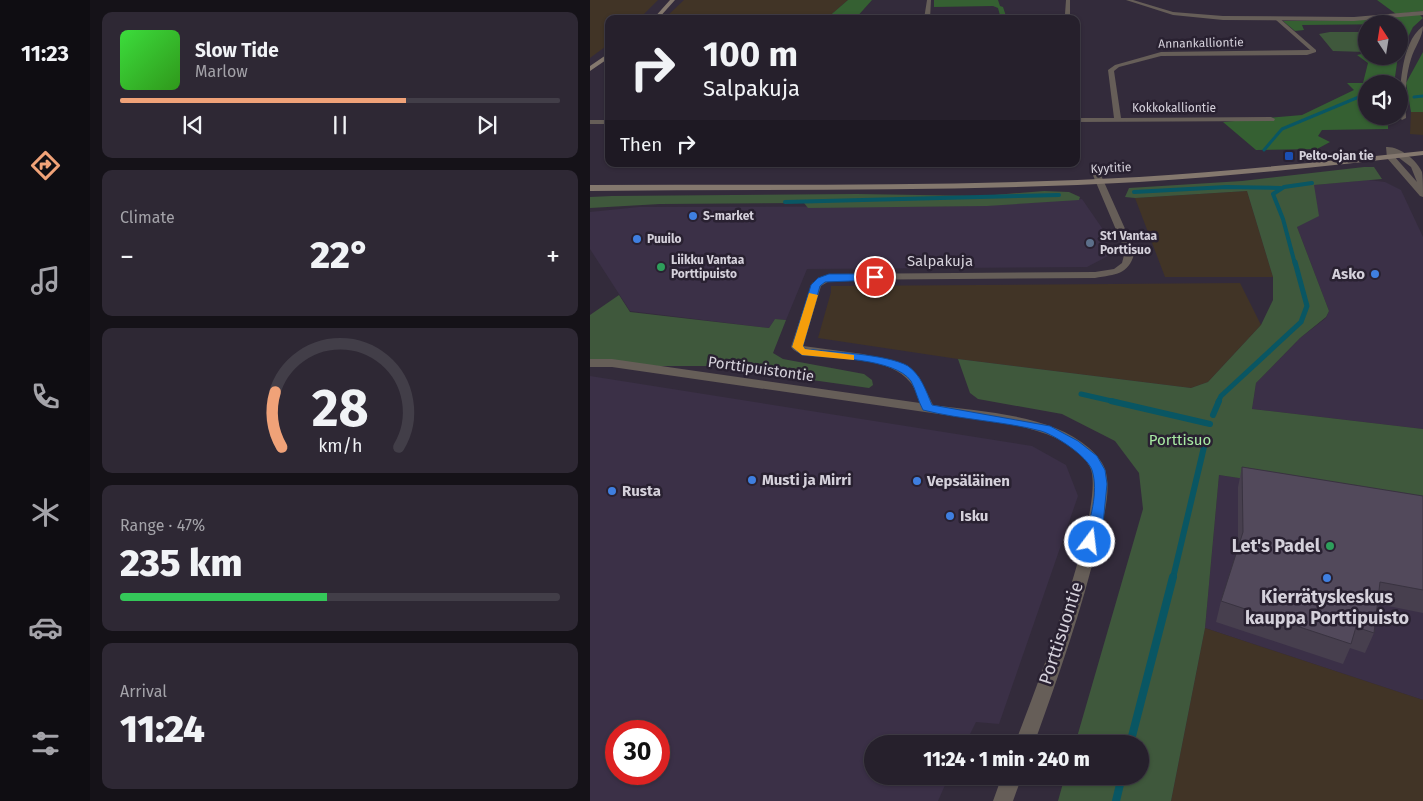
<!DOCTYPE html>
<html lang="en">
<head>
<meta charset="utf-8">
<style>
  body { margin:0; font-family:"Fira Sans",sans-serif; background:#2e2834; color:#f1f3f6; height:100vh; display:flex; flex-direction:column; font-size:19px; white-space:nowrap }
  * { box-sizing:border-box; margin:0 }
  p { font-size:16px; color:#a4a3a9 }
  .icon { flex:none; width:28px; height:28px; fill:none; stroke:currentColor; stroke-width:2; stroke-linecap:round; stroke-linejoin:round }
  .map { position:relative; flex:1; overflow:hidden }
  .details { display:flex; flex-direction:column; gap:12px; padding:12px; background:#151218; width:500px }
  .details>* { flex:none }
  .hud { position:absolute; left:15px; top:15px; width:475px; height:152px; border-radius:10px; box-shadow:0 1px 4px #0004,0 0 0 1px #423e48; background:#26202c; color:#f1f3f6; overflow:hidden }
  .needle { width:32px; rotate:348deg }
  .buttons { position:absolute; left:768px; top:15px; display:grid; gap:10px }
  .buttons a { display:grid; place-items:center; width:50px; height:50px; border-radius:50%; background:#26202c; box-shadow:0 1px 4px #0004,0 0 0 1px #423e48; font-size:25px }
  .speed { position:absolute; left:15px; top:720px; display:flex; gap:10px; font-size:25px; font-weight:700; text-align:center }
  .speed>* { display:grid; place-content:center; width:65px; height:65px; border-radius:50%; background:#26202c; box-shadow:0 1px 4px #0004,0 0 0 1px #423e48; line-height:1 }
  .speed .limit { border:8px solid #d22; background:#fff; color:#111 }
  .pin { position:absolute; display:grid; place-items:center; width:42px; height:42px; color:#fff; margin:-21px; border:2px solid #fff; border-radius:50%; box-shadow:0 1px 5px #0007 }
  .me { position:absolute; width:55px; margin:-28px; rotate:15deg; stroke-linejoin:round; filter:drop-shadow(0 0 4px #0008) }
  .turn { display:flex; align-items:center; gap:18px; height:105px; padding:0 15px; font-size:22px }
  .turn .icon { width:65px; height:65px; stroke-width:2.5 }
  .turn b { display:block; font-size:35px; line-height:42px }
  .then { display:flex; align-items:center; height:48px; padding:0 15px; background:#0003; gap:10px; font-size:19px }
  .big { font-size:38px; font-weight:800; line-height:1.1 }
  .details .card { flex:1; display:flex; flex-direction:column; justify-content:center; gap:8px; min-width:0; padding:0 18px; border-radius:10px; background:#2e2834 }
  .details .dial { align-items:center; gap:0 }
  .dial svg { height:130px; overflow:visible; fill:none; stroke:#423e48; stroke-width:7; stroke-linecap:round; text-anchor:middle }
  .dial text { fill:#f1f3f6; stroke:none }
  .song { display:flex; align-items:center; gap:15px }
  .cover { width:60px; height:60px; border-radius:8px; background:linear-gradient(135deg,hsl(120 70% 55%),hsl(110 70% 35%)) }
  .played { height:5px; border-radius:2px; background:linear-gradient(90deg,#f0a278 65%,#423e48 65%) }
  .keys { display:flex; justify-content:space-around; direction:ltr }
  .heat { display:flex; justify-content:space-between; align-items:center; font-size:28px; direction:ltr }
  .charge { height:8px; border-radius:4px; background:linear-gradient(90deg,#34c759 47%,#423e48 0) }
  .trip { position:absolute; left:274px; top:735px; width:285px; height:50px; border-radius:25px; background:#26202c; box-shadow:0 1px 4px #0004,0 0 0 1px #423e48; font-weight:800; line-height:50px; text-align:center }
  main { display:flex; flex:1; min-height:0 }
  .tabs { display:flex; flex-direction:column; width:90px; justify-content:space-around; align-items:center; background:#0f0d12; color:#a4a3a9 }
  .tabs .icon { width:35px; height:35px }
  .tabs .active { color:#f0a278 }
  .tabs b { font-size:22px; color:#f1f3f6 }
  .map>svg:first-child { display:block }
  .built { fill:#3b3047; fill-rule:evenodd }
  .industrial { fill:#413426 }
  .green { fill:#3f583c }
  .forest { fill:#356032 }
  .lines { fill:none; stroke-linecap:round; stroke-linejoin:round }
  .stream-far4 { stroke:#095663; stroke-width:3 }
  .stream-far3 { stroke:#095663; stroke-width:4 }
  .stream-far2 { stroke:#095663; stroke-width:5 }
  .stream-far1 { stroke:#095663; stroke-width:6 }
  .stream { stroke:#095663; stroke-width:8 }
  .minor { fill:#665e58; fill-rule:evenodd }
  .tertiary { fill:#665e58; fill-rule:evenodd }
  .secondary { fill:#84786e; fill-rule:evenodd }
  .wall { fill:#473f4e }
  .building { fill:#52495b; stroke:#393340 }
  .route { fill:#1a73e8; stroke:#114b97 }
  .slow { fill:#f59e0b }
  .transit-dot { fill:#1a4fb4; stroke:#292131; stroke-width:2 }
  .shop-dot { fill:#3f7fe0; stroke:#292131; stroke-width:2 }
  .service-dot { fill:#5c6f8a; stroke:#292131; stroke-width:2 }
  .leisure-dot { fill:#2e9e5b; stroke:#292131; stroke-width:2 }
  .labels { text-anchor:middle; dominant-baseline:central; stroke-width:5; stroke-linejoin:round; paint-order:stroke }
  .far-street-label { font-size:12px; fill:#d5d1db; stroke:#292131 }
  .far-poi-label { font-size:12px; font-weight:bold; fill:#d5d1db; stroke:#292131; text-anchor:start }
  .street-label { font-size:15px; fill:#d5d1db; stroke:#292131 }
  .poi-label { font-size:15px; font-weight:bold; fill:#d5d1db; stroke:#292131; text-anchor:start }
  .park-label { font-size:15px; fill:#a8eaa3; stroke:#292131 }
  .near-poi-label { font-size:18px; font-weight:bold; fill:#d5d1db; stroke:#292131; text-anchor:end }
  .near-street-label { font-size:18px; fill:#d5d1db; stroke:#292131 }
</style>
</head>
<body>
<main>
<nav class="tabs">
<b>11:23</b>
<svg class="icon active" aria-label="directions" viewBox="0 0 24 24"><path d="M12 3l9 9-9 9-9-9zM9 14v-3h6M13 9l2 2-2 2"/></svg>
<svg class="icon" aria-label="music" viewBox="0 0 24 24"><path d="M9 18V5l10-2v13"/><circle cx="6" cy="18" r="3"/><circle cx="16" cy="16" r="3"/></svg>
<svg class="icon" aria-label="phone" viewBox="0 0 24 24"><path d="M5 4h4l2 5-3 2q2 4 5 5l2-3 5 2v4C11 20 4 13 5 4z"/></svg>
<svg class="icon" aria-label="climate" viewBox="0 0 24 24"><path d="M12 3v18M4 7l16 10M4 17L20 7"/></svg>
<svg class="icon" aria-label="car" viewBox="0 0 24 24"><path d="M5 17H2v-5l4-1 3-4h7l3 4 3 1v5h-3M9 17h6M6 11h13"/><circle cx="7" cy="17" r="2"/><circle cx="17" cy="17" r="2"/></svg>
<svg class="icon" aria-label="filters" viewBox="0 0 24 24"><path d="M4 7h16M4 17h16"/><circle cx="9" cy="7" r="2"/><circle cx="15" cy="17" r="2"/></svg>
</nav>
<section class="details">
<div class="card">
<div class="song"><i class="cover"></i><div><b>Slow Tide</b><p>Marlow</p></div></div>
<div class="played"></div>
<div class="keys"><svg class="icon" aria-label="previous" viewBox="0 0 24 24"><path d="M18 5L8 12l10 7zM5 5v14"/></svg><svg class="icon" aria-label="pause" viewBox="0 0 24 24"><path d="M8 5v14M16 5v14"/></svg><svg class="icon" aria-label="next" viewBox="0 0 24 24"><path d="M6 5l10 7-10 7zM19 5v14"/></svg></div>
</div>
<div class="card"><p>Climate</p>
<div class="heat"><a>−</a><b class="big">22°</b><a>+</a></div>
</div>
<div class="card dial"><svg viewBox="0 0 100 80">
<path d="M14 69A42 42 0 1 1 86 69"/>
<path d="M14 69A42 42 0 0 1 10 35" stroke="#f0a278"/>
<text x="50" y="56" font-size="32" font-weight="700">28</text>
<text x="50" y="72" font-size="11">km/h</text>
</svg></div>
<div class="card"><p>Range · 47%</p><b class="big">235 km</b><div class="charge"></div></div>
<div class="card"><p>Arrival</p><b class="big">11:24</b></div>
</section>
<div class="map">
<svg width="833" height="801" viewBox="0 0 833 801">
  <rect width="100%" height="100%" fill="#332b3b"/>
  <path class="built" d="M778,180L795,182L811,190L833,237V429L662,409L666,383L710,338L736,318L739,311L707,227L724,185Z
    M492,199L512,228L520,255L497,267L217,269L196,320L185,319L179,328L40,311L0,249V212L49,207L389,206Z
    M0,376L442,446L476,465L488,496L409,724L386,722L375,744H282V776H359L348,801H0ZM26,731H69V774H26Z
    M629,475L833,506V700L615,628Z"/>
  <path class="industrial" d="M0,0H68L49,19H19V44L0,58Z
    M94,0H258L236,19H74Z
    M821,112H833V135L820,134Z
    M657,191L683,277H575L545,198Z
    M650,283L671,325L618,382L601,388L368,359L228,338L241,292V286Z
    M615,628L833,700V801H581Z"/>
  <path class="green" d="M740,32H776V52L743,51L729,34Z
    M774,167H784L792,179L724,185L729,216L707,227L739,311L736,317L710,338L666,383L662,409L833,429V506L629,475L615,628L581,801H468L475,776H550V744H485L553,509L549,473L525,441L472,414L388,399L380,393L368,359L601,388L618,382L671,325L683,300V277L657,191L545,198L535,197L539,188L652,181Z
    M454,191L479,192L490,197L489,200L397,206L218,208L214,203L70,204L0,208V197L22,196L267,194L392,196Z
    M29,295L40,312L179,328L185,319L196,320L183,353L193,359L274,374L282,380L283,385L279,388L123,366H67L0,359V315Z"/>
  <path class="forest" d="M258,0H282L265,19H236Z
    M344,0H408L410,6L413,7L417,19H411L408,8L403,6L344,7Z
    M787,0H833V11L806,14Z
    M829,14L833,18L823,27L809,55V24L712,25L714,30L705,31L693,21L770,20Z
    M833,52V112H821L816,83Z
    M776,53V56H808L804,84H776V116H798V129L732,130L728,136L740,142L727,149L666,150L633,122L712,115L764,90L757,83H773L778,63L767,55Z"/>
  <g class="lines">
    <path class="stream-far4" d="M824,97L833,96
      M674,150L692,129L776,94"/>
    <path class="stream-far3" d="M544,192L636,187L690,188
      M195,202L469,195
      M705,264L693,219L683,194L694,187L722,183"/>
    <path class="stream-far2" d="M491,394L526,402
      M628,402L631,396L711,322L717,306L705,262"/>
    <path class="stream-far1" d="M521,401L620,424
      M623,415L629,401
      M583,578L614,447"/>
    <path class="stream" d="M540,744L583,577
      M526,801L532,776"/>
    <path class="minor" d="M337,0H341L340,19H334Z
      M476,0H480V15L472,19H464L475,14Z
      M688,17L726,50V52L717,55L571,56L529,67L524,71L531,118L681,117L685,119L684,121L486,122V118H524L518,70L525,65L571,52L720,50L686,20Z
      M833,26C833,37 824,48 821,59C815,78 815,98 816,118L812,120L808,116C811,91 809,44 833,26Z
      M0,120H19V124H0Z
      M796,147C809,146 827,160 832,172C833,179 833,189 833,197L830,196L797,158ZM804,154L821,167L827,182L804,156Z
      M503,171L510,173L545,251C539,275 527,274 505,278L241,280L231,286L213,346L273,354L308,363L320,369L329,377L343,405C391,412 461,414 499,448C505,453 512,461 515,469C522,491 513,519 508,541C492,610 468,677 444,744H425C442,699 518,504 500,467C487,441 450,431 425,425L22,367H0V359H22L330,403C327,396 325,388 320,382C300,358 258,359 229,356C219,355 208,356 201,347L222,283L239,274L505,272L524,269L532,263L535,251L502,173Z
      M412,776H432L423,801H403Z"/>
    <path class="tertiary" d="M536,0H543L583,12L633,16L764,17L833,11V15L764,21L633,20L583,15Z"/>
    <path class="secondary" d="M80,0H85L68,19H63Z
      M19,53V58L0,71V66Z
      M833,151V155C739,166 644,176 549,182C366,192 183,189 0,191V185C183,184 366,187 549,177C644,171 739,161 833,151Z"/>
  </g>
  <path class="wall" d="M652,467L833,496V613L788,604L784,633L775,653L760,648L753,664L626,622L631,601L648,549V487Z"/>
  <path class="building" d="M652,467L833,496V590L790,582L784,633L766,627L761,644L631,601L653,532Z"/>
  <path class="route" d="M239,274H285L290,277L285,280L235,282L230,286L213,346L215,349C241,352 297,354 318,366C331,375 336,391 342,405L460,426L488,441L507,456L515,470L517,484L513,524L505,546H495L493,542C500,521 509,492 502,470C497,456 465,435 451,431C413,421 372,420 333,410C328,401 326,390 321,381C305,358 239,358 212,355L202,347L221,285L228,278Z"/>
  <path class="slow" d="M219,293L228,295L213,346L215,349L264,355V360L212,355L202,347Z"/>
  <rect class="transit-dot" x="694" y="151" width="10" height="10" rx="2.5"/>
  <g class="shop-dot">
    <circle cx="103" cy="216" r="5"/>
    <circle cx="47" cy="239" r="5"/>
    <circle cx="785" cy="274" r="5"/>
    <circle cx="162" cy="480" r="5"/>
    <circle cx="327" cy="481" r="5"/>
    <circle cx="22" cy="491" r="5"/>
    <circle cx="360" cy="516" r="5"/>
    <circle cx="737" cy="578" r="5"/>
  </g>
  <circle class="service-dot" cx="500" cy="243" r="5"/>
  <g class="leisure-dot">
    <circle cx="71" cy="267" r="5"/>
    <circle cx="740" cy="546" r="5"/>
  </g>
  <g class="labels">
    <g class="far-street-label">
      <text transform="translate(611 43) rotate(-1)">Annankalliontie</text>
      <text x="584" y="108">Kokkokalliontie</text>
      <text transform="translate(521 168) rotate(-3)">Kyytitie</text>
    </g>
    <g class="far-poi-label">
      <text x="709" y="156">Pelto-ojan tie</text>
      <text x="113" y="216">S-market</text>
      <text x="510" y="236">St1 Vantaa<tspan x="510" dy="14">Porttisuo</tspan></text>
      <text x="57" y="239">Puuilo</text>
      <text x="81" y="260">Liikku Vantaa<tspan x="81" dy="14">Porttipuisto</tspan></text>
    </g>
    <g class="street-label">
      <text x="350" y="261">Salpakuja</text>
      <text transform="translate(171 369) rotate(8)">Porttipuistontie</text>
    </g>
    <g class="poi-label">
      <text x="775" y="274" text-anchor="end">Asko</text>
      <text x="172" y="480">Musti ja Mirri</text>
      <text x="337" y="481">Vepsäläinen</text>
      <text x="32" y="491">Rusta</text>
      <text x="370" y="516">Isku</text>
    </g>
    <g class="park-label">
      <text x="590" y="440">Porttisuo</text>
    </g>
    <g class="near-poi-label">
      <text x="730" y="546">Let's Padel</text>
      <text x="737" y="597" text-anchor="middle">Kierrätyskeskus<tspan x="737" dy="21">kauppa Porttipuisto</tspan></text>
    </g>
    <g class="near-street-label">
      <text transform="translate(471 633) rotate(-72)">Porttisuontie</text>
    </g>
  </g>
</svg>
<div class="buttons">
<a><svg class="needle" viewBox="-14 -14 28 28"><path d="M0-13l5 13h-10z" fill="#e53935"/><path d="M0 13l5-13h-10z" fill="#a4a3a9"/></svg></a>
<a><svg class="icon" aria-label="sound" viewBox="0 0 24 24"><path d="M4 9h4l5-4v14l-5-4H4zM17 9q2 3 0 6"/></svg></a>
</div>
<div class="speed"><div class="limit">30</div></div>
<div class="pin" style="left:285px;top:277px;background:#d93025"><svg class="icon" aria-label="arrive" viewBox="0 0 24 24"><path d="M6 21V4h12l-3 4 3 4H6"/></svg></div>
<svg class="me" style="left:500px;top:542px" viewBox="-20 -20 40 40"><circle r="17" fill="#1a73e8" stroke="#fff" stroke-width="3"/><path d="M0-11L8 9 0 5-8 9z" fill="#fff"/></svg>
<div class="trip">11:24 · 1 min · 240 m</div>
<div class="hud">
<div class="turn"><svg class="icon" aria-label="right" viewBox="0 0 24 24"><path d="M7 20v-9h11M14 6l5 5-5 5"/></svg><div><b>100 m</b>Salpakuja</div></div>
<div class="then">Then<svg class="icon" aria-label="right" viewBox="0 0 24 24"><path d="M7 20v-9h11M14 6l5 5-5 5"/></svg></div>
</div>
</div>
</main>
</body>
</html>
